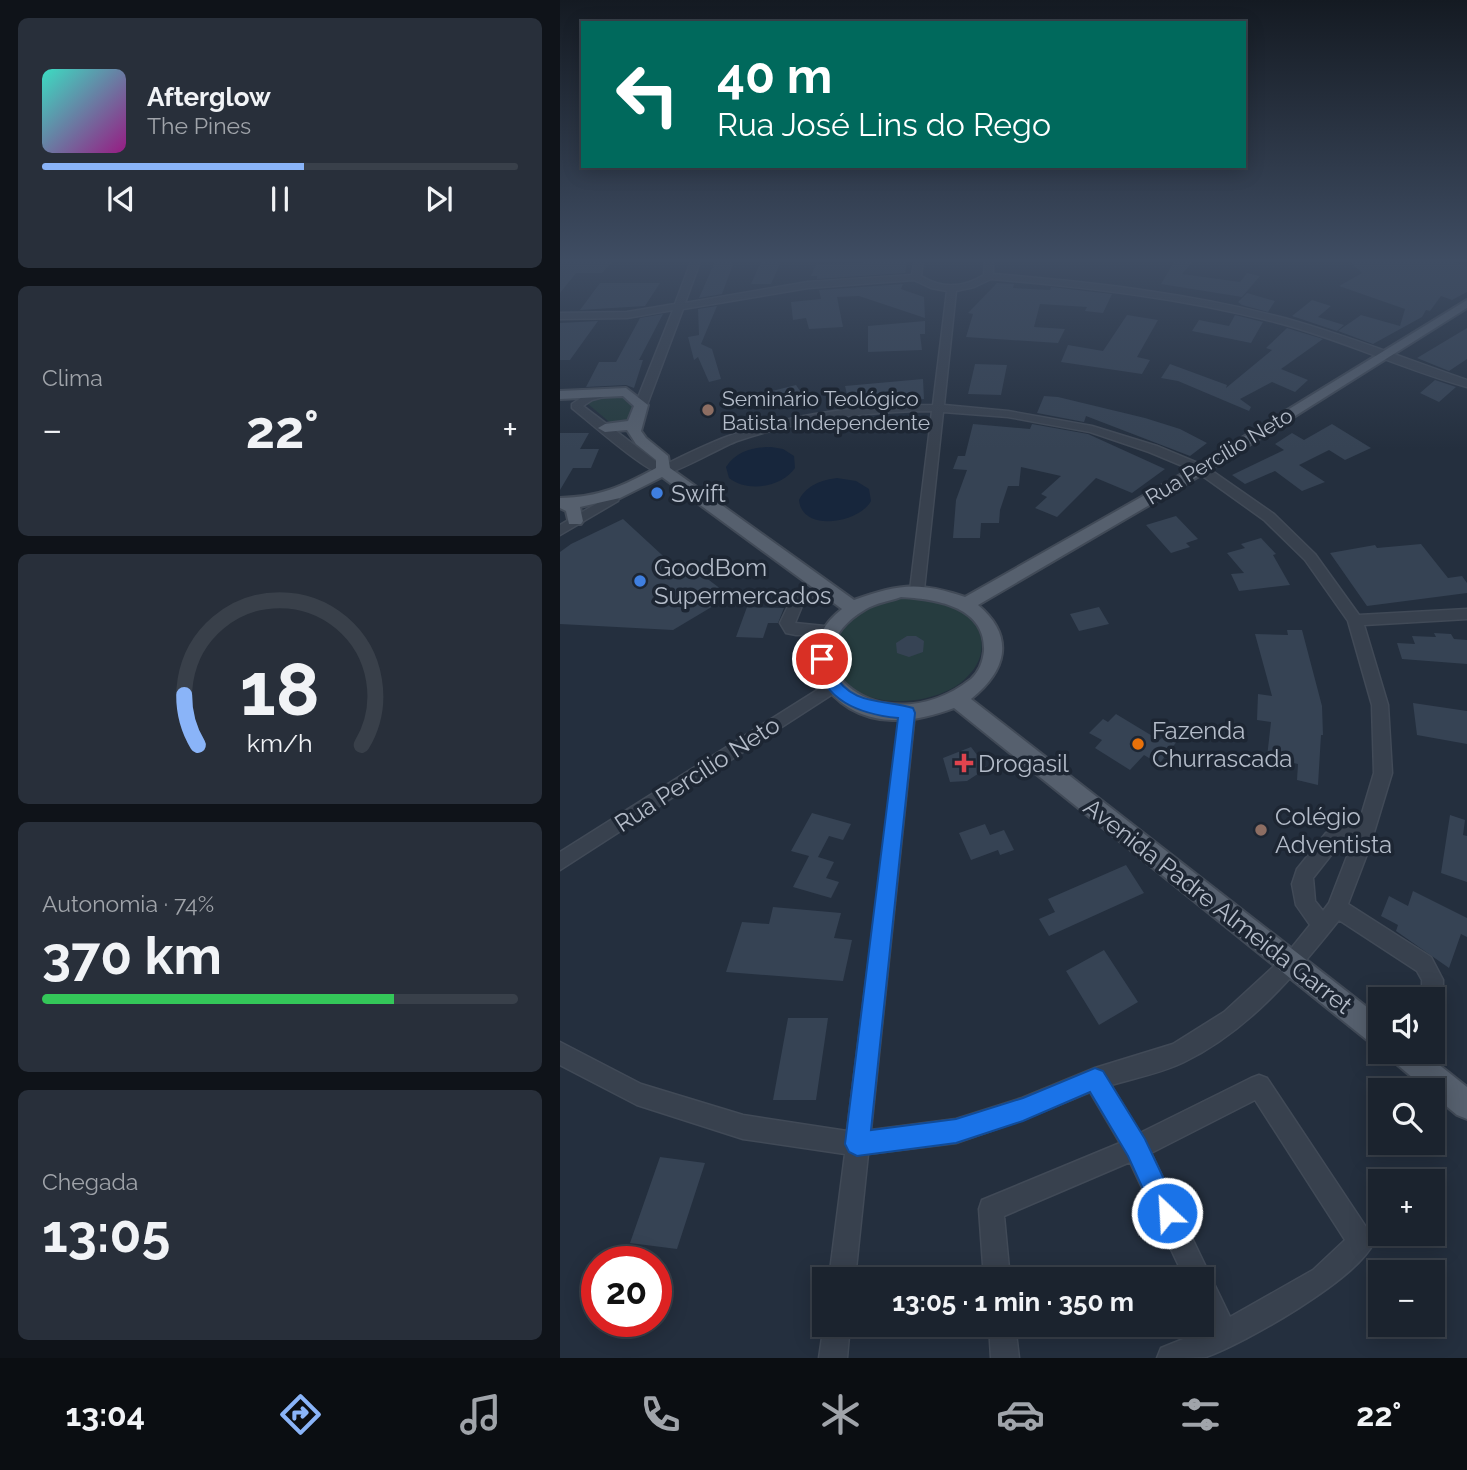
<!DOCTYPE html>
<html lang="pt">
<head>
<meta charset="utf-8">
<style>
  body { margin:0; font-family:Raleway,sans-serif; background:#282f3a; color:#f1f3f6; height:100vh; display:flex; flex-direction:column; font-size:26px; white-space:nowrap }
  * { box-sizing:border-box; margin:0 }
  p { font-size:23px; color:#a0a4aa }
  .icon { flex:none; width:38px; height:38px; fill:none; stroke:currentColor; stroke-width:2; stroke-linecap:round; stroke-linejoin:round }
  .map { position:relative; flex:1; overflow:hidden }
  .panel { display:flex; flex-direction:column; gap:18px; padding:18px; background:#0f1319; width:560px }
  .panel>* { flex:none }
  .top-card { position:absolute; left:21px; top:21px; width:665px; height:147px; border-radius:0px; box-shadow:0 4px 18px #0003,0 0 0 2px #39404a; background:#00695c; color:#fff; overflow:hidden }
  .controls { position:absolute; left:808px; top:987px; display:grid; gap:14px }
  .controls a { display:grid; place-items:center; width:77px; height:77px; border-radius:0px; background:#1b232e; box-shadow:0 4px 18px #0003,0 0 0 2px #39404a; font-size:35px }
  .speed { position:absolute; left:21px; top:1246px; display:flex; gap:14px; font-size:35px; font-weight:700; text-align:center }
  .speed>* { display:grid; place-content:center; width:91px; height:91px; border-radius:50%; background:#1b232e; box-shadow:0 4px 18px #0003,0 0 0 2px #39404a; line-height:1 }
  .speed .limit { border:10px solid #d22; background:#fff; color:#111 }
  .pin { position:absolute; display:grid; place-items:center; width:60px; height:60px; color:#fff; margin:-30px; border:4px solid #fff; border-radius:50%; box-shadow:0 2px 7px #0007 }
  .me { position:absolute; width:77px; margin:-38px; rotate:335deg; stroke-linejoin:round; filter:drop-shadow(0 0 5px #0008) }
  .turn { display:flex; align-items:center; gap:24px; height:147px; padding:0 21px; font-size:32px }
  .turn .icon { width:91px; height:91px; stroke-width:2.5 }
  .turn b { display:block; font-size:49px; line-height:60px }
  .big { font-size:52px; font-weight:700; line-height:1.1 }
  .panel .tile { flex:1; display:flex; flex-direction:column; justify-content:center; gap:10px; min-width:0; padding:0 24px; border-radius:10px; background:#282f3a }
  .panel .dial { align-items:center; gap:0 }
  .dial svg { height:182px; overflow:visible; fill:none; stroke:#39404a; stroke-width:7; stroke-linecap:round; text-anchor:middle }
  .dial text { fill:#f1f3f6; stroke:none }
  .song { display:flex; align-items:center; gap:21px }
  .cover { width:84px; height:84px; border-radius:10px; background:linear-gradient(135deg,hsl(170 70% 55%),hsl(310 70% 35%)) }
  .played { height:7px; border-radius:4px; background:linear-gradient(90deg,#8ab4f8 55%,#39404a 55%) }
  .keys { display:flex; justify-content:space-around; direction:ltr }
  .heat { display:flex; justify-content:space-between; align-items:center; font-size:38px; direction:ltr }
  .charge { height:10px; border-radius:5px; background:linear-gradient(90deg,#34c759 74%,#39404a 0) }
  .trip { position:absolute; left:252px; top:1267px; width:402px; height:70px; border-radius:0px; background:#1b232e; box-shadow:0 4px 18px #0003,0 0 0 2px #39404a; font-weight:700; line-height:70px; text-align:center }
  .tabs { display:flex; height:112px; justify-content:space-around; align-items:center; background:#0b0e12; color:#a0a4aa }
  .tabs .icon { width:49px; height:49px }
  .tabs .on { color:#8ab4f8 }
  .tabs b { font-size:32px; color:#f1f3f6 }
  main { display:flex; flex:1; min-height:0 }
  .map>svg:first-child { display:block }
  .green { fill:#263c3f }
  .water { fill:#17263c }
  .building { fill:#364354 }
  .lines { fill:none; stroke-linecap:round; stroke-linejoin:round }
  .minor-casing { stroke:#414a57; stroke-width:3 }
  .major-casing { stroke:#414a57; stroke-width:4 }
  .minor { fill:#38414e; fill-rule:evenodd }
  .major { fill:#56606e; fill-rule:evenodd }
  .route { fill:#1a73e8; stroke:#114b97; stroke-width:2 }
  .education-dot { fill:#8d6e63; stroke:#1d2633; stroke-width:2.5 }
  .shop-dot { fill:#3f7fe0; stroke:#1d2633; stroke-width:2.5 }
  .food-dot { fill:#e8710a; stroke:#1d2633; stroke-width:2.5 }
  .health-dot { fill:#e0444e; stroke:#1d2633; stroke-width:2.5 }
  .labels { text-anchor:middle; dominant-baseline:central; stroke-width:7; stroke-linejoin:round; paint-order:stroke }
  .far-poi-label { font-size:21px; fill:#b4bcc9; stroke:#1d2633; text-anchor:start }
  .far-street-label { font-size:21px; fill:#b4bcc9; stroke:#1d2633 }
  .poi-label { font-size:24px; fill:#b4bcc9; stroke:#1d2633; text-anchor:start }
  .street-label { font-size:24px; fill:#b4bcc9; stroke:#1d2633 }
</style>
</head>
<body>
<main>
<section class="panel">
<div class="tile">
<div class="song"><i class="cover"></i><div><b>Afterglow</b><p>The Pines</p></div></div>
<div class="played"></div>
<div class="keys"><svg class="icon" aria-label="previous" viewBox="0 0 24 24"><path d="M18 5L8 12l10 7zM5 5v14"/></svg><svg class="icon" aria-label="pause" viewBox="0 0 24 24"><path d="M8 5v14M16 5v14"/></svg><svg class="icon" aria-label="next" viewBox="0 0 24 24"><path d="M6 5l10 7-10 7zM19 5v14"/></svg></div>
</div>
<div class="tile"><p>Clima</p>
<div class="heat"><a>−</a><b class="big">22°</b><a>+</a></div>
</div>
<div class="tile dial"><svg viewBox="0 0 100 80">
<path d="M14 69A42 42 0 1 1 86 69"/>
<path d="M14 69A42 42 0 0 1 8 47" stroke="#8ab4f8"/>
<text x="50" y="56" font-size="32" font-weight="700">18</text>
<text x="50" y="72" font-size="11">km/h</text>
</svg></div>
<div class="tile"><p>Autonomia · 74%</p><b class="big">370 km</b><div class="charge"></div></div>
<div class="tile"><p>Chegada</p><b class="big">13:05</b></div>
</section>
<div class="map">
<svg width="907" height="1358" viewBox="0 0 907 1358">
  <rect width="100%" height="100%" fill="#242f3e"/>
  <path class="green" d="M55,395L68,397L73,401V411L64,425L54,426L28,404L32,400Z
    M350,597C378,601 415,604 421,639C424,656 416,669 404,680C375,706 306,711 281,678C259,649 288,618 313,606C324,600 338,599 350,597Z"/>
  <path class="water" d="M211,447L223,449L234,456L235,468C222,487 188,493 169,478L166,467C176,451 194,447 211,447Z
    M277,478L296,481L309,489L311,501C299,523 242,533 239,500C247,485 261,480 277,478Z"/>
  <path class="building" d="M156,259H175L162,294L139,298Z
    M202,259H222L211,284H191Z
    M302,259L347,262L345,273L257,279V276H251L256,264L301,263Z
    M616,259H635L622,274L680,282L687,273L700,276L682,297L601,284Z
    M787,259H885L907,266V292L892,300L881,296L870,311L866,310L862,317L813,344L778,331L801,315L840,326L845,309L779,286L802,273Z
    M0,261H52L42,273H16L0,293Z
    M40,283H100L85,306L20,310Z
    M437,283L454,284L453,288L490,290L491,287L552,294L543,313L525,311L527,307L480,304L474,327L505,329L498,343L406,337L413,314L408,313Z
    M343,284L341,289L364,297L365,318L299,296L277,297L283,327L249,329L246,318L233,320L231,302L261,299L259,290Z
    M687,293L715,301L708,312L682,305L678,302Z
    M752,300L771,306L758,317L784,325L777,331L732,316Z
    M157,306L141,344L152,349L161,379L149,382L138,357L134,360L128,337L139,335L138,309Z
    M103,314L79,360H83L74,388L66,385L26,387L39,362H56L80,318Z
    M567,315L598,320L577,357L590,360L582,374L501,362L508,345L543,351Z
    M675,315L703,322L691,343L632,331L639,320L669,326Z
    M38,321L10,360H0V323Z
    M365,321V334H360L362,350L308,352V326Z
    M727,328L763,339L721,369L748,380L735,392L712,382L680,399L691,407L689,411L618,381L601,378L610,364L667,385L666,388L712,350L706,348Z
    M907,328V359L889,371L857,358Z
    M415,364L447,365L441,395L408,394Z
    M363,379L364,399L290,407L285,386Z
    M875,380L896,387L879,402L860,393Z
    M236,385L246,400L211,405L204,393Z
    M484,396L498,397L585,418L620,429L647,443L630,456L526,416L524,422L477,413Z
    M413,424L470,429L472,424L528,434L605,469L572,493L536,478L497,517L475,508L487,497L481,494L501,476L461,467L459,486H448L440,510L439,523H421L420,538H393L396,500L407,470L393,469L398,456H405Z
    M772,424L811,448L785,460L769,450L739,465L765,482L742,491L715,471L685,484L672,475L724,450L715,444L732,433L744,440Z
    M0,433H29L20,449H39L31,468H13L0,490Z
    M616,516L638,539L626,543L630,547L611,553L586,525Z
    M63,519L114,566L124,561L170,596L113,630L0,624V552L11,544Z
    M701,538L716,554L713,555L730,585L679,591L671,574L684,573L667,553L685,548L681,544Z
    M861,544L888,578L902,576L907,583V593L807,606L770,553L815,545L817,548Z
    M187,607L224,608L218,623H208L203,638L176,637Z
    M539,607L549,624L519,631L510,614Z
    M727,630H742L762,706L763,735H761L758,785L737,780L738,764L707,757L711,722L697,720L698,694L712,696L695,634L728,635Z
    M874,633L891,634L894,639L907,640V664L842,659L837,643L855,644L852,636L876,637Z
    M347,636H356L364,641L363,652L349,657L337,653L336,643Z
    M853,703L907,711V744L857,735Z
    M556,714L599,740L613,731L622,735L599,764L584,755L570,770L535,748L542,740L529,733L543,719L548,722Z
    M411,747L427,768L407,781L390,782L383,758Z
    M252,813L291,824L283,840L269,836L258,857L274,862L266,878L279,882L271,898L233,887L249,856L231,851Z
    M890,815L905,820L903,835L907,836V882L881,873Z
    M425,824L430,835L444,830L454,850L440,855L438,850L411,860L399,833Z
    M566,865L584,893L489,936L479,919L495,912L488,899Z
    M853,891L907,918V937L901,934L889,968L836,931L838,925L821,916L829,896L848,906Z
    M213,907L281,913L274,938L292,940L283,981L166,972L182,922L209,924Z
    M544,950L578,1002L539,1025L506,971Z
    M228,1018H268L256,1100H213Z
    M100,1157L145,1163L117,1249L70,1243Z"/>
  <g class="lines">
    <g class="minor-casing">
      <path id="minor" d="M132,259H141L125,303L248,282L352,275L355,259H363L361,276C382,289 403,288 424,275L425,259H433V274C531,282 629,293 724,318C786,335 846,359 907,380V387C842,369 781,339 715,322C622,298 526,287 431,279L414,287L396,291L384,405L448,411L532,426L597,446L645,466L714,514L755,554L799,615L907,609V619L804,625L828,705L832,773L809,849L788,904L871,957L883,980V999L879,1006L873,1009V999H862V980L857,971L779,920C736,974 688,1031 624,1062C602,1073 575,1078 551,1085L580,1133L691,1078L699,1075L707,1078L810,1233L814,1242C798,1279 685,1343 646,1357C632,1358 612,1358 597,1358L601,1348L648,1329L642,1317V1279H625L570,1162L444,1216L450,1279H424L419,1209L422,1200L560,1143L530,1092L462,1120L396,1143L308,1154L295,1279H269L285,1154L183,1139L77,1105L0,1065V1042L81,1084L183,1115L287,1131L341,709H353L355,713L311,1130L396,1119L462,1098L535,1068L613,1044L664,1012L725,956L750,925L736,905L732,884L737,869L766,833L799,823L814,773L812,705L788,621L745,560L704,520L637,472L589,452L530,432L448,417L383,412L364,590L357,595L350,590L372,411C306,411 239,420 177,441C161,447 115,474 103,474C88,474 27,420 12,408V404L24,396L51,391V395L32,400L23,406L102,466C123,456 145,445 166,437C232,413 304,405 373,405L387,291L371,288L354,280L248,288L123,309L87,405L77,407L75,405L113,310L67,318L0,319V313L67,312L115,304ZM793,841L769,903L763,911L755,901L753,878L779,845ZM695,1100L785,1240L753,1270L670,1317L591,1153Z
        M53,494L59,498L58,501L0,535V525Z
        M263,582L270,587L268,590L242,606L235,623L274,627L276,631L274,635H236L226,633L220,623L231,600Z
        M273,680L281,686L279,690L0,870V852Z
        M264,1324L290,1325L287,1358H259Z
        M429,1325H455L459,1358H431Z"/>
    </g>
    <g class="major-casing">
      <path id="major" d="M907,300V308L646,472L418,605C456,637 446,671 411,699L821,1018V1048L812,1044L394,708C374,715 354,721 332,720C270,719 225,653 282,609L102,477L60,498L20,507L23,521L21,524H9L6,511L0,508V498C40,497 61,487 96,468V460L76,444L67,430L45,432L38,428L45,424L68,421L74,406L63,396L0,399V391L66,388L88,405L81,431L86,438L108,456L110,468L294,600C338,584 359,581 405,597L636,466ZM341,597C375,599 426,606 424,651C423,661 419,672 411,679C323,748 217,661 306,609C316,603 330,601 341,597Z
        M829,1052H863L907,1087V1119L897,1115L873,1095V1090H867L833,1061Z"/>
    </g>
    <use href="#minor" class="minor"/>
    <use href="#major" class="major"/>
  </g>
  <linearGradient id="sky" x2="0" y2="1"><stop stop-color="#141a22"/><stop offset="0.58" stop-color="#3f4d63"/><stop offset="1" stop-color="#3f4d63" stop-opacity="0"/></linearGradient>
  <rect width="907" height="449" fill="url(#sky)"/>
  <path class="route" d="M262,654L267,655C270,660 270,667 273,672C291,706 322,699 353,708L355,713L311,1130L396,1119L463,1098L535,1068L543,1071L585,1139L620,1213L616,1222L607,1226L598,1222L568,1156L530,1092L463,1121L396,1143L297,1156L289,1152L285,1144L338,718C299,714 264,701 254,659Z"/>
  <g class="education-dot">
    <circle cx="148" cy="410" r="7"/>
    <circle cx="701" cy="830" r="7"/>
  </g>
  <g class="shop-dot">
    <circle cx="97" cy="493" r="7"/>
    <circle cx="80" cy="581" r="7"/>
  </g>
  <circle class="food-dot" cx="578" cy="744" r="7"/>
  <path class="health-dot" d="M400.5 752.5h7v7h7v7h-7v7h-7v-7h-7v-7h7z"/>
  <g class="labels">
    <g class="far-poi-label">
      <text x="162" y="398">Seminário Teológico<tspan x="162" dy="24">Batista Independente</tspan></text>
    </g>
    <g class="far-street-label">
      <text transform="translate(659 456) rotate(-31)">Rua Percílio Neto</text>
    </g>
    <g class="poi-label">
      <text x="111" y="493">Swift</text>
      <text x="94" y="567">GoodBom<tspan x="94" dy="28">Supermercados</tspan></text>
      <text x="592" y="730">Fazenda<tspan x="592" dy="28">Churrascada</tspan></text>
      <text x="418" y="763">Drogasil</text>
      <text x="715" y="816">Colégio<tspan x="715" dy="28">Adventista</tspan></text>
    </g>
    <g class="street-label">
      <text transform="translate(137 774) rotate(-33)">Rua Percílio Neto</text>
      <text transform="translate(658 906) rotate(38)">Avenida Padre Almeida Garret</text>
    </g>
  </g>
</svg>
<div class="controls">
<a><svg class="icon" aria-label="sound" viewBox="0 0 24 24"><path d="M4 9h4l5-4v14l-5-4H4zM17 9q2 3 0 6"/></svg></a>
<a><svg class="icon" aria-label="search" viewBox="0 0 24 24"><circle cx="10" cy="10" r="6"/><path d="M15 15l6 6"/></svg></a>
<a>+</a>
<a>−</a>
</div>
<div class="speed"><div class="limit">20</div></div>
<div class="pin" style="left:262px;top:659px;background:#d93025"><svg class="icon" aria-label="arrive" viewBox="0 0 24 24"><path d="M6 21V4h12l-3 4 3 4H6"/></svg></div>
<svg class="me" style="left:607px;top:1213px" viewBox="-20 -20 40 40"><circle r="17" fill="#1a73e8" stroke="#fff" stroke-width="3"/><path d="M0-11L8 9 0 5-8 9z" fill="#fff"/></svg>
<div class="trip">13:05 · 1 min · 350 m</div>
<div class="top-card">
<div class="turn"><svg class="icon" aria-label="left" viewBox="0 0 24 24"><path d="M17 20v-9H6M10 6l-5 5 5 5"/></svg><div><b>40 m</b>Rua José Lins do Rego</div></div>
</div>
</div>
</main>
<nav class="tabs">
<b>13:04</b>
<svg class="icon on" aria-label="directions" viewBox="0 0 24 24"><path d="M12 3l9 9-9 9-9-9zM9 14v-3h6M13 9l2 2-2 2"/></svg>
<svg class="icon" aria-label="music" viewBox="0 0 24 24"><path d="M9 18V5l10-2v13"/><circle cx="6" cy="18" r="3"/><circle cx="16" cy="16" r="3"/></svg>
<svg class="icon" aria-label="phone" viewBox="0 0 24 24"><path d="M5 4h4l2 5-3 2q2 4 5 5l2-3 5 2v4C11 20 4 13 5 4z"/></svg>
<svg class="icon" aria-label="climate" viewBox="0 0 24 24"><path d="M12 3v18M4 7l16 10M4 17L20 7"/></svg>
<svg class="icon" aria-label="car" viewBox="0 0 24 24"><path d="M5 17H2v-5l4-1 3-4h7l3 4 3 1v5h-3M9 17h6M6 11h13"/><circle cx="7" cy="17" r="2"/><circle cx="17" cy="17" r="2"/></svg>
<svg class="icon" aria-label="filters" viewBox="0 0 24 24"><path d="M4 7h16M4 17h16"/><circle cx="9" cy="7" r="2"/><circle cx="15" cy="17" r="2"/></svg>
<b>22°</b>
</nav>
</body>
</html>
